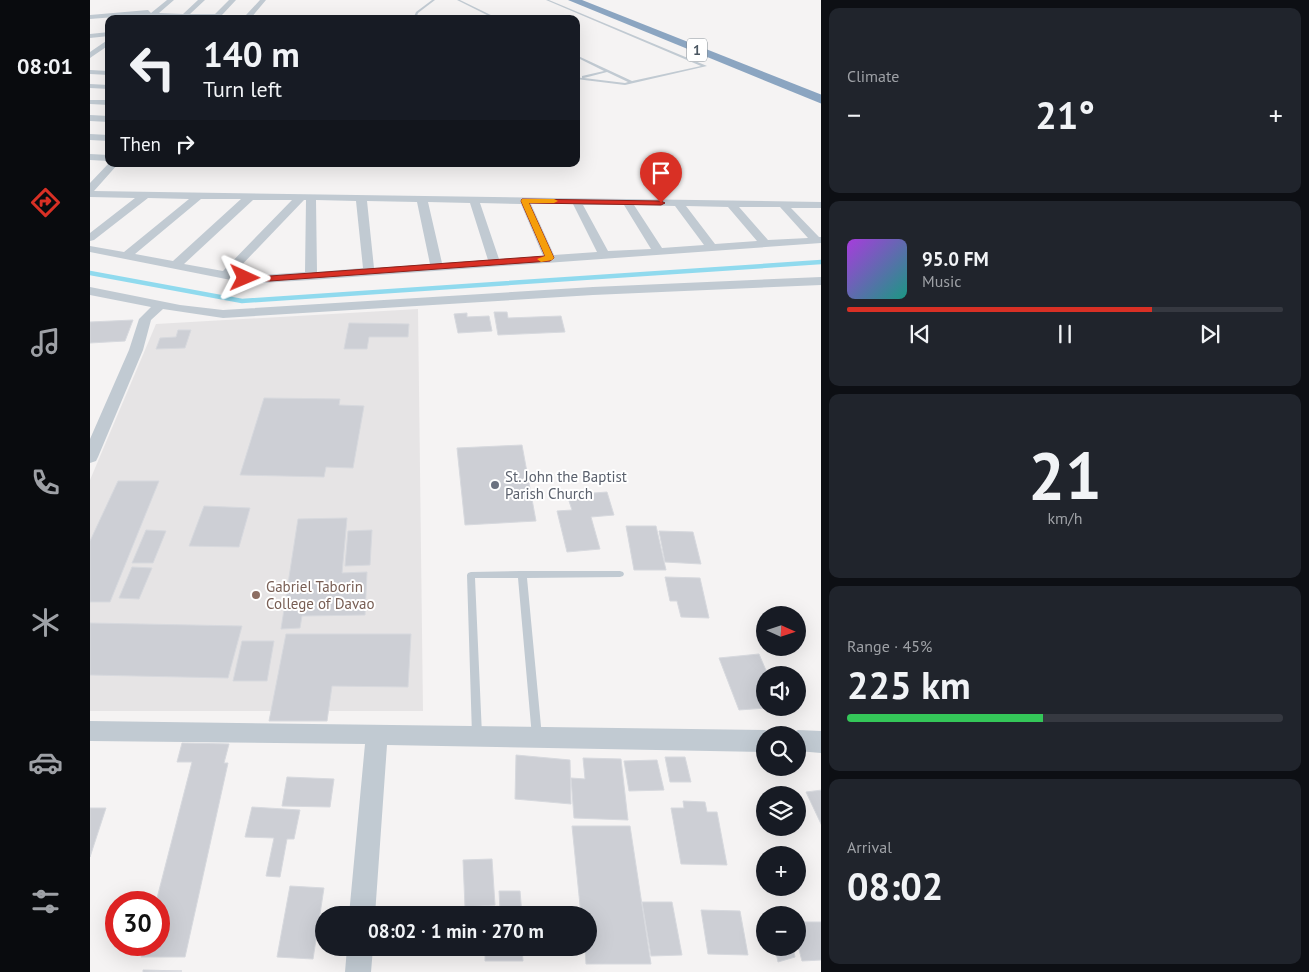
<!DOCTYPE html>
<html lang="en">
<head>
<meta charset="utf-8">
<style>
  body { margin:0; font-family:"PT Sans",sans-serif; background:#20242c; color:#f1f3f6; height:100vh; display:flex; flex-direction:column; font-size:19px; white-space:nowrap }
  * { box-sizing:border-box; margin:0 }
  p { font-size:16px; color:#9ea1a6 }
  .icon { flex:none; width:28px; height:28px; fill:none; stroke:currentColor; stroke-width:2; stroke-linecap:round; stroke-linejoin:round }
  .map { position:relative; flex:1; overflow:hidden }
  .side { display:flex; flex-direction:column; gap:8px; padding:8px; background:#0d0f14; width:488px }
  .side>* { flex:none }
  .top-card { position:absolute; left:15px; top:15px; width:475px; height:152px; border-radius:10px; box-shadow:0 5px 20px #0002; background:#171b24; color:#f1f3f6; overflow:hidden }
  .needle { width:32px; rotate:93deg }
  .tools { position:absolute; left:666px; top:606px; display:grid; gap:10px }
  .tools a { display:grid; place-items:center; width:50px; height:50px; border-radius:50%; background:#171b24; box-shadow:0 5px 20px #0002; font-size:25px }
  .speed { position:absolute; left:15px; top:891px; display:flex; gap:10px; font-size:25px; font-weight:700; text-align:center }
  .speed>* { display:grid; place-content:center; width:65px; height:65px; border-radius:50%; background:#171b24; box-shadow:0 5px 20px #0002; line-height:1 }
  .speed .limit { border:8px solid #d22; background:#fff; color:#111 }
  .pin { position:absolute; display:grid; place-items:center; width:42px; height:42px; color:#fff; margin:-51px -21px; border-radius:50% 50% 50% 0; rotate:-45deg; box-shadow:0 0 5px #0007 }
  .pin .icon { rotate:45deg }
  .me { position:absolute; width:55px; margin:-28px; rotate:91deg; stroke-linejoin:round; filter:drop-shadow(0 0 4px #0008) }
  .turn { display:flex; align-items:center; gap:18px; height:105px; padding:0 15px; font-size:22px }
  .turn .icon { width:65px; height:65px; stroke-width:2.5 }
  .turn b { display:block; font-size:35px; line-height:42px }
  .then { display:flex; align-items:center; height:48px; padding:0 15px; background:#0003; gap:10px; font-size:19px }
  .big { font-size:38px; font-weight:700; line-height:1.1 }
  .side .tile { flex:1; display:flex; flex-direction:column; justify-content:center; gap:8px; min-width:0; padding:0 18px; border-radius:10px; background:#20242c }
  .side .dial { align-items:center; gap:0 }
  .dial b { font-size:65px; line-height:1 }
  .song { display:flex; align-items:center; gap:15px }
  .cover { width:60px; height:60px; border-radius:8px; background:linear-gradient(135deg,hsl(280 70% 55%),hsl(170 70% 35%)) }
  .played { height:5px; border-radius:2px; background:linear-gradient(90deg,#d93025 70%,#363941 70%) }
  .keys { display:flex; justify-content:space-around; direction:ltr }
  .heat { display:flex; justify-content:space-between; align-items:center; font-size:28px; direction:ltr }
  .charge { height:8px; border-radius:4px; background:linear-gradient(90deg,#34c759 45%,#363941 0) }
  .trip { position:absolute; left:225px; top:906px; width:282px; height:50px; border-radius:25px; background:#171b24; box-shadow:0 5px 20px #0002; font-weight:700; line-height:50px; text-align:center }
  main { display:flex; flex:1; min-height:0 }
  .dock { display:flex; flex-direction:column; width:90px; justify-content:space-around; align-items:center; background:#090b0e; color:#9ea1a6 }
  .dock .icon { width:35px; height:35px }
  .dock .selected { color:#d93025 }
  .dock b { font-size:22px; color:#f1f3f6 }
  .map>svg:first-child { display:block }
  .education { fill:#e6e4e5 }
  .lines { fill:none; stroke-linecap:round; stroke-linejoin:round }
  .stream { stroke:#90daee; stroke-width:4.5 }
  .building { fill:#cdcfd5; stroke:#d7d9de }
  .lane { fill:#c1cad2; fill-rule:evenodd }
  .street { fill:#c1cad2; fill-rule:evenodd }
  .highway { fill:#8ba5c1; fill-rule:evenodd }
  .route { fill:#d93025; stroke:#8d1f18 }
  .slow { fill:#f59e0b }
  .worship-dot { fill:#6b7280; stroke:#fff; stroke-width:2 }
  .education-dot { fill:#8d6e63; stroke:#fff; stroke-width:2 }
  .labels { text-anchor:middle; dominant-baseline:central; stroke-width:4; stroke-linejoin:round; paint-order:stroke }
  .shield { fill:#fff; stroke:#808990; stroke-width:1 }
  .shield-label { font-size:14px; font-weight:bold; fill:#4a5661 }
  .worship-label { font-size:15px; fill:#5b616d; stroke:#fff; text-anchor:start }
  .education-label { font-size:15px; fill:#785e54; stroke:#fff; text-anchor:start }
</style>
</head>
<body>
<main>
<nav class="dock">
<b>08:01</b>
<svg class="icon selected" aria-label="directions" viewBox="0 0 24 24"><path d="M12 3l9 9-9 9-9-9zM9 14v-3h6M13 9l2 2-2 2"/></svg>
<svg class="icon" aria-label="music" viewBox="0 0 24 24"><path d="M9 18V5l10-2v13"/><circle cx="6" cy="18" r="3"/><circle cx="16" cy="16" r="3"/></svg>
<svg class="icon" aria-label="phone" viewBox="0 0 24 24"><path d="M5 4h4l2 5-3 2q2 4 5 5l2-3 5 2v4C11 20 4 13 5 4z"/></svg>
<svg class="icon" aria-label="climate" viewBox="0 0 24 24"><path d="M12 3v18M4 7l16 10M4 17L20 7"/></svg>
<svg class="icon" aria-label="car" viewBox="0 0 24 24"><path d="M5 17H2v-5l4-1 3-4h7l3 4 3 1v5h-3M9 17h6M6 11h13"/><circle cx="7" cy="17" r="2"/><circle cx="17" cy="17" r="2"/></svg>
<svg class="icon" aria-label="filters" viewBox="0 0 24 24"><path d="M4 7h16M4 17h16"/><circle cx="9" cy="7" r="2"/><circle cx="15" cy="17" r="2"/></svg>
</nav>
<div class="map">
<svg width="732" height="972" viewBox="0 0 732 972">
  <rect width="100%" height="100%" fill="#f5f3f3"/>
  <path class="education" d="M328,309L333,711H0V480L66,324Z"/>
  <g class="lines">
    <path class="stream" d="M0,273L152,301L732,262"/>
  </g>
  <path class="building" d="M404,312H417L418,318L471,316L475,332L408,335Z
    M377,313V317L399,316L402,331L368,333L364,314Z
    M43,320L35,341L0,343V322Z
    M259,323L319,324L318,337H279L277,349H254Z
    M88,330H101L95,348L66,349L70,338L86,337Z
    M174,398L250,399L249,405L274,406L263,468L236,467L234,477L150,475Z
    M432,445L446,521L375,525L367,448Z
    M28,481H69L20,602H0V541Z
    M517,492L524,515L501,517L510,549L477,552L467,511L482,510L477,495Z
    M114,506L160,508L149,547L99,546Z
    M257,518L252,573L277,572L275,615L212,616L210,628L191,629L208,519Z
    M536,526H566L576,570H544Z
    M56,530L76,531L63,563H42Z
    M282,530L280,565L255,566L258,531Z
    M569,531L603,532L611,564L575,562Z
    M42,567L62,568L49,599L29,598Z
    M575,577L610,578L619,618L591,617L587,601H580Z
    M0,623L152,626L138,678L0,675Z
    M196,634H321L318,687L242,686L237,721H179Z
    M152,641H184L177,681H143Z
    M669,654L678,675H675L676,708L649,710L629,658Z
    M92,743L139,744L134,763H138L95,957H51L54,945H69V902H66L102,762H87Z
    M426,755L480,760L481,804L425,799Z
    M575,757H595L601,782H580Z
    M493,758L531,759L538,820L484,818L481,778L495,779Z
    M567,760L574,790L539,791L534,761Z
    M197,777L244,779L240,807L192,806Z
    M732,790V826L716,792Z
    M593,801L615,802L617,812H627L637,865L591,864L581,808H594Z
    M162,807L210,810L204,839H197L190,877L176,876L184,838L155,837Z
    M0,808H16L0,857Z
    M482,826H540L561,964H496L495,948H499V915H491Z
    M402,859L405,905L375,907L373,860Z
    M200,886L234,888L223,959L187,957Z
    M409,891H430L432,915H392V909H410Z
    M552,902H582L592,955L561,956Z
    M611,910L650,911L658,955L618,954Z
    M708,922H732V960L712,961L708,946Z
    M366,948H391L392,953L366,954Z
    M395,948H432L433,961H395Z
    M685,948H703L705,957L688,962Z
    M53,970L92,971L53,972Z"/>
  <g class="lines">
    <path class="lane" d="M342,0H345L328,13L326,19H323L326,12Z
      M367,0H370L409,19H405Z
      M456,0H459L617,66L535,85L486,79V77L492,78V76L514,71L486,57V55L542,81L611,66ZM517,72L538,82L535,83L494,78Z
      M430,571H530L533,572L534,574L533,576L530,577L437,578L452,737L450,740L447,742L444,740L442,737L428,578H385L392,735L390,738L387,740L384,738L382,735L377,575L378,573L381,572Z"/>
    <path class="street" d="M77,0H84L69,13L93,14L108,0H115L100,14H125L139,0H146L132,15H156L170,0H176L160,19L53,17L50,15L0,19V15L58,10L61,13Z
      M19,32V36L0,38V34Z
      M19,39V45L0,58V52Z
      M0,70L19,71V75L0,74Z
      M0,84L19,85V89L0,88Z
      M0,100H19V105L0,104Z
      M0,115L19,116V122L0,121Z
      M0,134L19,135V141L0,140Z
      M0,154L19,155V161L0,160Z
      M19,163L28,164L4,191L732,202V208H701L729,237H732V243L221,280L172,283L146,281L0,252V246L34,252L99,199L58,198L4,240L0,241V233L45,198L0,197V183ZM111,199H151L83,261L45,254ZM163,200H202L133,271L94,264ZM214,200H216L215,272L172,275L144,273ZM226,200L266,201L273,268L227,272ZM277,201L327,202L340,264L284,268ZM338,202L380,203L398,260L352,263ZM390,203L431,204L453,256L409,259ZM441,204H483L507,252L464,255ZM493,205H534L561,249L518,251ZM544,205L585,206L614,245L572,248ZM596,206L638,207L667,241L625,244ZM649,207H690L718,238L678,240Z
      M732,277V285L503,295L133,318L73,309L61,320L53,350L8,457L6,461L0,463V439L39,350L49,319L61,307L0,295V287L90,305L133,310L503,287Z
      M0,721L675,730L683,735H675V752L297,745L285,915H259L275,744L0,741Z
      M708,730L732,731V753L708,751V735H700Z
      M257,948H283L281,972H255Z"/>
    <path class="highway" d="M478,0H492L732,95V104Z"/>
  </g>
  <path class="route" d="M432,199L571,201L575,203L571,205L439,203L464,258L460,261L180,281H155L151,278L155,276H180L455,256L431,201Z"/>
  <path class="slow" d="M432,199H464L468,201L464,203H439L464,258L462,260L451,262L447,259L455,256L431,201Z"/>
  <circle class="worship-dot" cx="405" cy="485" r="5"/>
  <circle class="education-dot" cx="166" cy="595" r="5"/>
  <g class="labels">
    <rect class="shield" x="597" y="38.5" width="20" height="23" rx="4"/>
    <g class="shield-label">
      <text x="607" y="50">1</text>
    </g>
    <g class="worship-label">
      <text x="415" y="476">St. John the Baptist<tspan x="415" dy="17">Parish Church</tspan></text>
    </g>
    <g class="education-label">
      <text x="176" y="586">Gabriel Taborin<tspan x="176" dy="17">College of Davao</tspan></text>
    </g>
  </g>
</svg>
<div class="tools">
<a><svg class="needle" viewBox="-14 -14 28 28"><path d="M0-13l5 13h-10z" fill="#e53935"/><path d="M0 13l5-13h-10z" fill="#9ea1a6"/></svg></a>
<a><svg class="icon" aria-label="sound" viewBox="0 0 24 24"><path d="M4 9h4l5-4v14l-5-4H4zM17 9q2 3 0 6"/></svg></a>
<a><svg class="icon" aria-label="search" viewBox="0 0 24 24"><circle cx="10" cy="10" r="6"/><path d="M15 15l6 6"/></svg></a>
<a><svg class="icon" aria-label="layers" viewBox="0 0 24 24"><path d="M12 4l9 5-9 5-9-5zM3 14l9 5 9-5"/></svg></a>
<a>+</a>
<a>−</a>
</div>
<div class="speed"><div class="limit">30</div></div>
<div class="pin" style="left:571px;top:203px;background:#d93025"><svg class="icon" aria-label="arrive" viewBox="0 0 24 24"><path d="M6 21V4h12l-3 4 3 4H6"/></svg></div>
<svg class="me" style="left:155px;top:278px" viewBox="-20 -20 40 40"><path d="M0-17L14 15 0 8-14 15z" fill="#d93025" stroke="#fff" stroke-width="4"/></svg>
<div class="trip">08:02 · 1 min · 270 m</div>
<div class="top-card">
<div class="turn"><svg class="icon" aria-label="left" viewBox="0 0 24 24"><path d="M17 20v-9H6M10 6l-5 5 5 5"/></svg><div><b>140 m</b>Turn left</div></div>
<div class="then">Then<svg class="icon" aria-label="right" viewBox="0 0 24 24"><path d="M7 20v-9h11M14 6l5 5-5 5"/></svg></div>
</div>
</div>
<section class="side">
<div class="tile"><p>Climate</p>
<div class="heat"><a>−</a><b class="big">21°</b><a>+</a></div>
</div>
<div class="tile">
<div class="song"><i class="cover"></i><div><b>95.0 FM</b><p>Music</p></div></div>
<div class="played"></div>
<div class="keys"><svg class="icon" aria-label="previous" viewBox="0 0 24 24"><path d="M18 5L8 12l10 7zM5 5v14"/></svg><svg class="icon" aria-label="pause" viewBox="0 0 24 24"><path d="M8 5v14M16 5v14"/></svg><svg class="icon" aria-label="next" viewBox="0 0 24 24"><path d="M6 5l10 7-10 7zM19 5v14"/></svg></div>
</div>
<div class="tile dial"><b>21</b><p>km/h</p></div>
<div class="tile"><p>Range · 45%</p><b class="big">225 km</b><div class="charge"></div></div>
<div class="tile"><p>Arrival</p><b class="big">08:02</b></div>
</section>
</main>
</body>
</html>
